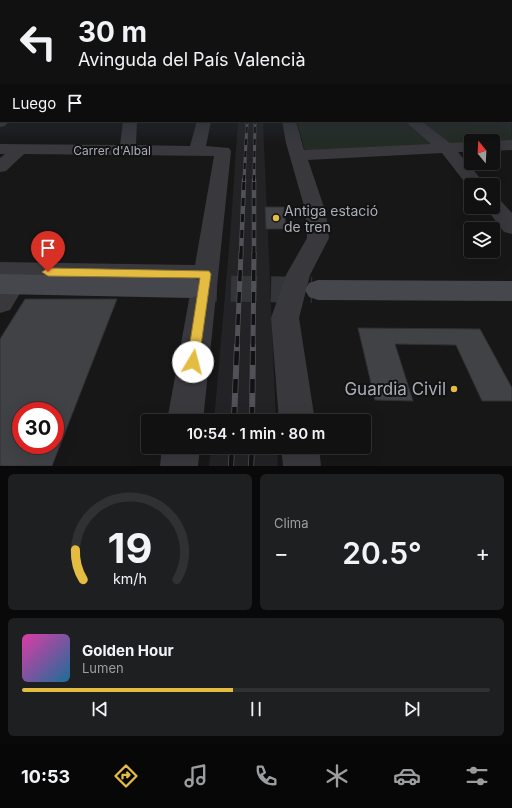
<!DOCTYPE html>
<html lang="es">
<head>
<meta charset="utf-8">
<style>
  body { margin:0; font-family:Inter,sans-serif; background:#1e1f20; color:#f1f3f6; height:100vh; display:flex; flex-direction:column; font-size:15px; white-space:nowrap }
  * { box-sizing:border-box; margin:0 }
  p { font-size:13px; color:#9c9d9f }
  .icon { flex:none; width:22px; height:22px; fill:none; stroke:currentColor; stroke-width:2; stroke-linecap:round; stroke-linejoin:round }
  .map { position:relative; height:466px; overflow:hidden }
  .sheet { display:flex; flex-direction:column; gap:8px; padding:8px; background:#09090a; flex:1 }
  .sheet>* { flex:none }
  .guide { position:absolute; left:0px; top:0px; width:512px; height:122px; box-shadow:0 4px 16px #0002,0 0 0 1px #303132; background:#111112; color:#f1f3f6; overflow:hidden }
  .needle { width:26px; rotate:342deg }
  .buttons { position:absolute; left:464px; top:134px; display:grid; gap:8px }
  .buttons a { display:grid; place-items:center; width:36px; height:36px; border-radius:4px; background:#111112; box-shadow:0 4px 16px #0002,0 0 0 1px #303132; font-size:20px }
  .speed { position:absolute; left:12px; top:402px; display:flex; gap:8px; font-size:20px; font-weight:700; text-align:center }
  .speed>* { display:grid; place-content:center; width:52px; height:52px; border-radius:50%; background:#111112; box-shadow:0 4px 16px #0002,0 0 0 1px #303132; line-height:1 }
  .speed .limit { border:6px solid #d22; background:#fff; color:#111 }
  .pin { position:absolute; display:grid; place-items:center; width:34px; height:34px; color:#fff; margin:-41px -17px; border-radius:50% 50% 50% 0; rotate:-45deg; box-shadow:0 0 4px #0007 }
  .pin .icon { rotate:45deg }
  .me { position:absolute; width:44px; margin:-22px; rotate:8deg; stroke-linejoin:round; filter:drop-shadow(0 0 3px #0008) }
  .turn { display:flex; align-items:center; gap:14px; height:84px; padding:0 12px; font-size:18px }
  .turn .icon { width:52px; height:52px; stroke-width:2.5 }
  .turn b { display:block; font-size:28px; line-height:34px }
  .then { display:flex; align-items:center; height:38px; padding:0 12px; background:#0003; gap:8px; font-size:15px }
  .big { font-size:30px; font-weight:600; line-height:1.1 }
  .sheet .card { flex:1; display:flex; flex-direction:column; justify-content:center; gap:6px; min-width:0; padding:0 14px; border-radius:6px; background:#1e1f20 }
  .sheet .dial { align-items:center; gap:0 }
  .dial svg { height:104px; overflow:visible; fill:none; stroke:#303132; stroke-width:7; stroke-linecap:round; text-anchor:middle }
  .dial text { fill:#f1f3f6; stroke:none }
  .song { display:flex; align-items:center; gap:12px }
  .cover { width:48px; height:48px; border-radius:6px; background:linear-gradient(135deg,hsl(320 70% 55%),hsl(200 70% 35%)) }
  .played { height:4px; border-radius:2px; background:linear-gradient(90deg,#e5bc42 45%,#303132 45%) }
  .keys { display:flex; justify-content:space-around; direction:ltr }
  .heat { display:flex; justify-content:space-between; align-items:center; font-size:22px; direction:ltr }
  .sheet .tiles { flex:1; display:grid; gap:8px; grid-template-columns:1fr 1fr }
  .card:last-child { grid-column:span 2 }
  .trip { position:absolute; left:141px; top:414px; width:230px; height:40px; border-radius:4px; background:#111112; box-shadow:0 4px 16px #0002,0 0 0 1px #303132; font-weight:600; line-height:40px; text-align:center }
  .dock { display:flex; height:64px; justify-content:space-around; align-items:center; background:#070707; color:#9c9d9f }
  .dock .icon { width:28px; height:28px }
  .dock .current { color:#e5bc42 }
  .dock b { font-size:18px; color:#f1f3f6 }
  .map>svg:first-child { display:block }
  .built { fill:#232325 }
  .green { fill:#232b24 }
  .building { fill:#414245; stroke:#313134; fill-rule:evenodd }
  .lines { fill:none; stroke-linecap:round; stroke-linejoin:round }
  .secondary-tunnel { stroke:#343538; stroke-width:26; stroke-dasharray:26 14; stroke-linecap:butt }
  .street { fill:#38383d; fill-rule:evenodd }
  .secondary { fill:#46474d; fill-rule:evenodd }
  .rail-far4-casing { stroke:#515258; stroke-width:2.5 }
  .rail-far3-casing { stroke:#515258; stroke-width:3 }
  .rail-far2-casing { stroke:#515258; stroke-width:4.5 }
  .rail-far1-casing { stroke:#515258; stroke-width:5 }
  .rail-casing { stroke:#515258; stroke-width:6 }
  .rail-far4 { stroke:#121213; stroke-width:1.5; stroke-dasharray:5; stroke-linecap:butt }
  .rail-far3 { stroke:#121213; stroke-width:2; stroke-dasharray:6; stroke-linecap:butt }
  .rail-far2 { stroke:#121213; stroke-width:3; stroke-dasharray:8; stroke-linecap:butt }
  .rail-far1 { stroke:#121213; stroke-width:3.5; stroke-dasharray:11; stroke-linecap:butt }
  .rail { stroke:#121213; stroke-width:4.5; stroke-dasharray:14; stroke-linecap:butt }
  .route { fill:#e5bc42; stroke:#957a2b }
  .poi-dot { fill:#e5bc42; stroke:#121213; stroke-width:1.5 }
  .labels { text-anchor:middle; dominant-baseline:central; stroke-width:4; stroke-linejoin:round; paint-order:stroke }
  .far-street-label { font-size:12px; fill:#aaadb7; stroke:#121213 }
  .poi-label { font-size:14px; fill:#aaadb7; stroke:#121213; text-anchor:start }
  .near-poi-label { font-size:17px; fill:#aaadb7; stroke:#121213; text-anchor:end }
</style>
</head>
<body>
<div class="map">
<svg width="512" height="466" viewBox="0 0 512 466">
  <rect width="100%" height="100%" fill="#171718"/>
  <path class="built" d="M238,121H263L276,421H214L230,237Z
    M211,447H277L278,466H209Z"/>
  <path class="green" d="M511,106L512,143L471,141V145L305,152L297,121H511Z"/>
  <path class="building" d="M265,207H284L286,229H266Z
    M25,299H117L52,466H0V339ZM21,411H55V445H21Z
    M358,328L480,329L512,388V401H482L456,345L395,344L413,401L375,400Z"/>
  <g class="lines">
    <path class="secondary-tunnel" d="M191,288L312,290"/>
    <path class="street" d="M511,80H512V85H511Z
      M511,97H512V106H511Z
      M0,117L1,121H9L5,126L0,127Z
      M123,121H137L136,145L190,146L197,121H211L206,146L229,148L231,151L203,421H167L192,283L22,280L25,285L10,310L0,313V262L195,265L214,156L24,154L6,171L0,172V158L5,154H0V144L120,145Z
      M282,121H296L304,150L431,144L405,121H421L450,143L471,142V152H458L486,185H471L470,189L442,153L308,160L326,213L329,238L310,275L299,318L315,421H279L271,318L286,275L307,238L306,213L286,143Z
      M512,140V150L493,151V141Z
      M493,198L500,200L512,213V234L504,232L485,207H493Z
      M162,447H200L198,466H160Z
      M281,447H319L321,466H283Z"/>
    <path class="secondary" d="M0,274L191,278L200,281L204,288L200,295L191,298L0,294Z
      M318,280L512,281V301L318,300L309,297L305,290L309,283Z"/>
    <g class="rail-far4-casing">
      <path id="rail-far4" d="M247,124V121
        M255,124V121"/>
    </g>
    <g class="rail-far3-casing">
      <path id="rail-far3" d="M244,181L247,123
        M254,181L255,123"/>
    </g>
    <g class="rail-far2-casing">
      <path id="rail-far2" d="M241,254L244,180
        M254,254V180"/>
    </g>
    <g class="rail-far1-casing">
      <path id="rail-far1" d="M237,347L241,253
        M253,347L254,253"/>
    </g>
    <g class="rail-casing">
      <path id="rail" d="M234,421L237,346
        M252,421L253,346
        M231,466L232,447
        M251,466L252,447"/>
    </g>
    <use href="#rail-far4" class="rail-far4"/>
    <use href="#rail-far3" class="rail-far3"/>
    <use href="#rail-far2" class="rail-far2"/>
    <use href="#rail-far1" class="rail-far1"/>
    <use href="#rail" class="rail"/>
  </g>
  <linearGradient id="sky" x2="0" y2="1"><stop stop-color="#0d0d0d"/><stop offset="0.55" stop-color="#363c48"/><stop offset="1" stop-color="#363c48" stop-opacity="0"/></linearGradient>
  <rect width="512" height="145" fill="url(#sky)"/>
  <path class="route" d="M48,268L209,271L211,274L198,367L193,368L189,367L187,362L200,278L48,276L42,272Z"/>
  <g class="poi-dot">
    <circle cx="276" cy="218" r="4"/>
    <circle cx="454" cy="389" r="4"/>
  </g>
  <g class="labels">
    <g class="far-street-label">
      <text x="112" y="150">Carrer d'Albal</text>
    </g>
    <g class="poi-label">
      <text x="284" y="210">Antiga estació<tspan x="284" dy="16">de tren</tspan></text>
    </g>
    <g class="near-poi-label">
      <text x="446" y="389">Guardia Civil</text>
    </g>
  </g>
</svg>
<div class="buttons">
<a><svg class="needle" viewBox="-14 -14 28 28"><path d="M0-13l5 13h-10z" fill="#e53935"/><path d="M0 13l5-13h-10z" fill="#9c9d9f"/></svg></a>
<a><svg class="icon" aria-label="search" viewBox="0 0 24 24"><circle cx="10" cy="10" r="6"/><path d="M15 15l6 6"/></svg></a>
<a><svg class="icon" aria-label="layers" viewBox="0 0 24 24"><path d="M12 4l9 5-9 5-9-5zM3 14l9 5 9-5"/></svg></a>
</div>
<div class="speed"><div class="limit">30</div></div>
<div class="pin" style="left:48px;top:272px;background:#d93025"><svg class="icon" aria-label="arrive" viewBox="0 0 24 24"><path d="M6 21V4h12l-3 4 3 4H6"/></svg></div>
<svg class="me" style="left:193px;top:362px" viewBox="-20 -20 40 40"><circle r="19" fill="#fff"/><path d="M0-13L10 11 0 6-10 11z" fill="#e5bc42"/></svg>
<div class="trip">10:54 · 1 min · 80 m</div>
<div class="guide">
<div class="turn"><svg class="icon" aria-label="left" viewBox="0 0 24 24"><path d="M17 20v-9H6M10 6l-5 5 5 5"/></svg><div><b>30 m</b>Avinguda del País Valencià</div></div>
<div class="then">Luego<svg class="icon" aria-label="arrive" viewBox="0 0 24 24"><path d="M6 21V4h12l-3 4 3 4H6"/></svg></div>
</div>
</div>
<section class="sheet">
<div class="tiles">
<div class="card dial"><svg viewBox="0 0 100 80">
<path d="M14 69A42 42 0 1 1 86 69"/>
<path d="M14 69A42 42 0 0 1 8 46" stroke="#e5bc42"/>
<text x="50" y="56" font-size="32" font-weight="700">19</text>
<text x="50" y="72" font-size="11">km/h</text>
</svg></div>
<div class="card"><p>Clima</p>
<div class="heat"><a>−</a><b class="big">20.5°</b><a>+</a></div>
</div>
<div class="card">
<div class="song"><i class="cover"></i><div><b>Golden Hour</b><p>Lumen</p></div></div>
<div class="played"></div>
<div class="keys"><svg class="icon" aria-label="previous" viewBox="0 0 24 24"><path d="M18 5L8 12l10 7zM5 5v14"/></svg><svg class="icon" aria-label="pause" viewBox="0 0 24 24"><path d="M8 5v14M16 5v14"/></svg><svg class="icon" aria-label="next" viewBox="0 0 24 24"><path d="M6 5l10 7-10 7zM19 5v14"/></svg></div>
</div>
</div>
</section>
<nav class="dock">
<b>10:53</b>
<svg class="icon current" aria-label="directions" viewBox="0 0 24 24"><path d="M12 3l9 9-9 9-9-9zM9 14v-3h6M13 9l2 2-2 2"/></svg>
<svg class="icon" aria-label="music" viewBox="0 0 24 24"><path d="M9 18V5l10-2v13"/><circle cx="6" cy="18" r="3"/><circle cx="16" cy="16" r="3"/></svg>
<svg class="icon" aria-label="phone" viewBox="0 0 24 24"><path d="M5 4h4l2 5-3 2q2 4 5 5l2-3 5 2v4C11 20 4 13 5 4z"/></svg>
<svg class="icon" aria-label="climate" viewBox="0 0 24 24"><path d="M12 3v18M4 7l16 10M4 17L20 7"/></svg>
<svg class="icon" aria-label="car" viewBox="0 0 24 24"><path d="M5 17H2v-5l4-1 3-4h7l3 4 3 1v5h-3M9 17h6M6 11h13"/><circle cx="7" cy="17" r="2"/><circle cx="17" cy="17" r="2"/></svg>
<svg class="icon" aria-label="filters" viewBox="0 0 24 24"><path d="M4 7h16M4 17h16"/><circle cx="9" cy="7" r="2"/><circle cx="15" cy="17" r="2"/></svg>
</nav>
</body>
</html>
